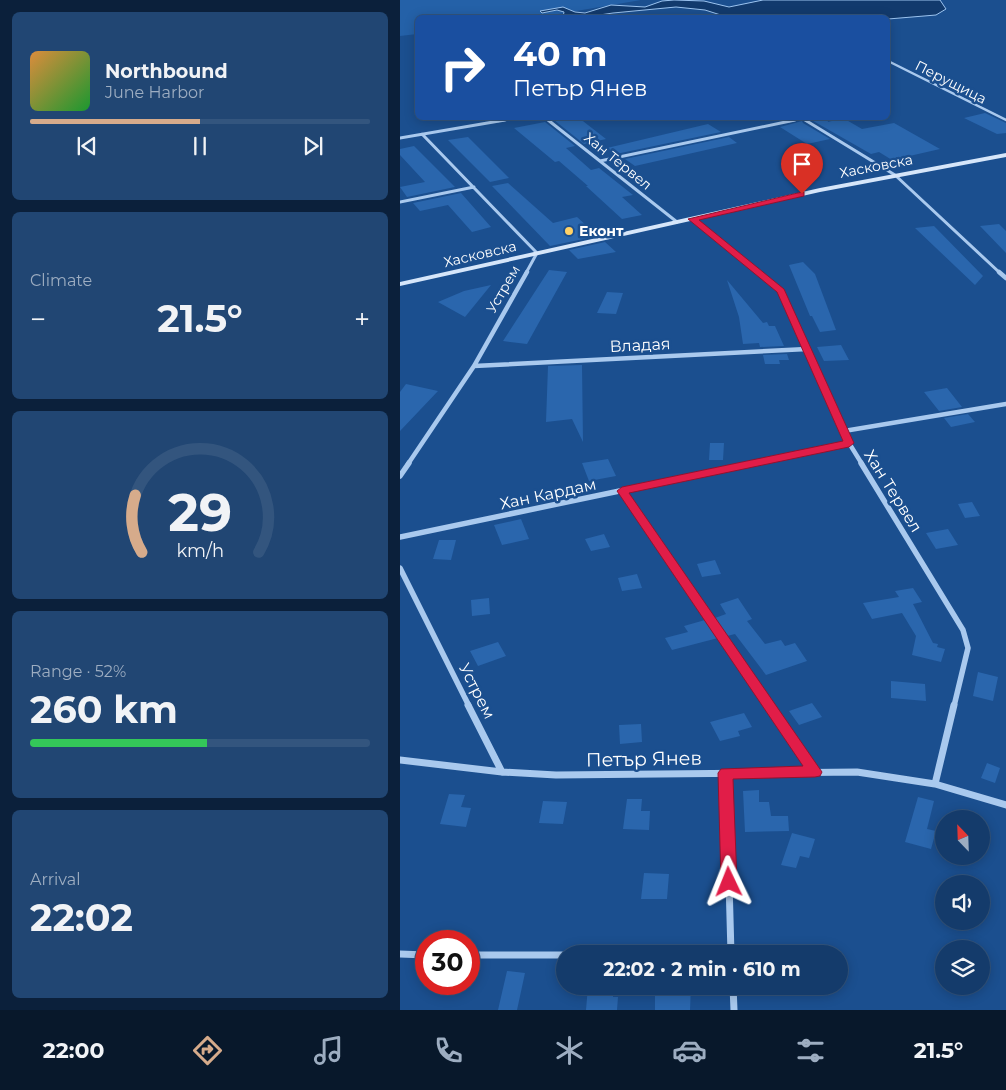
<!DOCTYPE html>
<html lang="en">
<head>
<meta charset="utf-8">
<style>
  body { margin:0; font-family:Montserrat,sans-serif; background:#214673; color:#f1f3f6; height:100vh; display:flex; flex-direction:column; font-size:19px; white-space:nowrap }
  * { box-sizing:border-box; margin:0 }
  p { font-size:16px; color:#9dadc1 }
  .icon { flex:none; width:28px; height:28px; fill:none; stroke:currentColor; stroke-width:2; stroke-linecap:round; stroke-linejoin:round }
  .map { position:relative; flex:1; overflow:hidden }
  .details { display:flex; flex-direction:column; gap:12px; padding:12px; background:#0b203b; width:400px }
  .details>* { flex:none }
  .hud { position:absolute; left:15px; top:15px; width:475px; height:105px; border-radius:8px; box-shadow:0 2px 12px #0003,0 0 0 1px #33557e; background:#1a4fa0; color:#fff; overflow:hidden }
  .needle { width:32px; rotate:337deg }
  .controls { position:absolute; left:535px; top:810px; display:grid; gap:10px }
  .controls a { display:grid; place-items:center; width:55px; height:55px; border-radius:50%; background:#143b6b; box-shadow:0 2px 12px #0003,0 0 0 1px #33557e; font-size:25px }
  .speed { position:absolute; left:15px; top:930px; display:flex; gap:10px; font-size:25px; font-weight:700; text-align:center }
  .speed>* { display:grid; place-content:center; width:65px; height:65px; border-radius:50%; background:#143b6b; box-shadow:0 2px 12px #0003,0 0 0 1px #33557e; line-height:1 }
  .speed .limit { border:8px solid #d22; background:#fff; color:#111 }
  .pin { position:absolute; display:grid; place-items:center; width:42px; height:42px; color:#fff; margin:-51px -21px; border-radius:50% 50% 50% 0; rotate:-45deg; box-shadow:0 0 5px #0007 }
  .pin .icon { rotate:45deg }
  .me { position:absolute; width:55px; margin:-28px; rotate:358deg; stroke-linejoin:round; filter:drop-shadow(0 0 4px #0008) }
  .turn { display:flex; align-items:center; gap:18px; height:105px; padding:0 15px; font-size:22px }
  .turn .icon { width:65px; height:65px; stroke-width:2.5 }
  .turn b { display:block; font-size:35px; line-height:42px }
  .big { font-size:38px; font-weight:700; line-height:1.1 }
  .details .tile { flex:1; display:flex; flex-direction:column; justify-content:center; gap:8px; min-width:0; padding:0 18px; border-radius:8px; background:#214673 }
  .details .dial { align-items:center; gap:0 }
  .dial svg { height:130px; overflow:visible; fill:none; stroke:#33557e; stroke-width:7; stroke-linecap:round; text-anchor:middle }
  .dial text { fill:#f1f3f6; stroke:none }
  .song { display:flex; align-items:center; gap:15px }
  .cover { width:60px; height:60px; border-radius:8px; background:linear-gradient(135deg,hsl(30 70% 55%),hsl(130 70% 35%)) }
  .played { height:5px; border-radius:2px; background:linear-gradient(90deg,#d6ab8b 50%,#33557e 50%) }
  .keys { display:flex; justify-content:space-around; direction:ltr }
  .heat { display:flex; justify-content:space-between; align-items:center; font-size:28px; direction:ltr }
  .charge { height:8px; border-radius:4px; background:linear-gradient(90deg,#34c759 52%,#33557e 0) }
  .trip { position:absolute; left:156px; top:945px; width:292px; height:50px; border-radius:25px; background:#143b6b; box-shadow:0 2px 12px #0003,0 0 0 1px #33557e; font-weight:700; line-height:50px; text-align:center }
  .menu { display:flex; height:80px; justify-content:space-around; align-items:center; background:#08182b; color:#9dadc1 }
  .menu .icon { width:35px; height:35px }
  .menu .active { color:#d6ab8b }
  .menu b { font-size:22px; color:#f1f3f6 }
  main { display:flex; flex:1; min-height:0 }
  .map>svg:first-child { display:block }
  .green { fill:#2461a8 }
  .water { fill:#123a6d; stroke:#9cc4f0 }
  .building { fill:#2a66ad }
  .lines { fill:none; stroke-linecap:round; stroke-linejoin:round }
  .street-far4 { stroke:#a9c9ee; stroke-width:2.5 }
  .street-far3 { stroke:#a9c9ee; stroke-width:3 }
  .street-far2 { stroke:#a9c9ee; stroke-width:4.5 }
  .street-far1 { stroke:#a9c9ee; stroke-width:5.5 }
  .street { stroke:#a9c9ee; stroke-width:7 }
  .secondary { fill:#d6e6fa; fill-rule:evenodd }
  .route { fill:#e11d48; stroke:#92132f }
  .poi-dot { fill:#ffd166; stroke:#1b4f8f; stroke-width:2 }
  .labels { text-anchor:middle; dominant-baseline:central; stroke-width:5; stroke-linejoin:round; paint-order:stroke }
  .far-street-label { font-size:14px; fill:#fff; stroke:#1b4f8f }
  .far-poi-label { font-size:14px; font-weight:bold; fill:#fff; stroke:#1b4f8f; text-anchor:start }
  .street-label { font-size:16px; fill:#fff; stroke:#1b4f8f }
  .near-street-label { font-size:19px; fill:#fff; stroke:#1b4f8f }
</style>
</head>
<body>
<main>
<section class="details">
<div class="tile">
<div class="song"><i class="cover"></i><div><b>Northbound</b><p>June Harbor</p></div></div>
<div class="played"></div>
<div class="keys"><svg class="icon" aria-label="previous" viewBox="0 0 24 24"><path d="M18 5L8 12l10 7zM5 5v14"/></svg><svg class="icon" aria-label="pause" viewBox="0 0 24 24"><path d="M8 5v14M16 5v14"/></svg><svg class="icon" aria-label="next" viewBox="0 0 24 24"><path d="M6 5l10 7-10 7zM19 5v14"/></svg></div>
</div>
<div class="tile"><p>Climate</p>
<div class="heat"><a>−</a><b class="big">21.5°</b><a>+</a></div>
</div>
<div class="tile dial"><svg viewBox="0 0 100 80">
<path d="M14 69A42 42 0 1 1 86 69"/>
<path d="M14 69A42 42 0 0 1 10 34" stroke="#d6ab8b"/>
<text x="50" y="56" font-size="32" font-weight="700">29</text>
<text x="50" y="72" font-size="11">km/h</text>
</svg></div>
<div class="tile"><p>Range · 52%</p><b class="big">260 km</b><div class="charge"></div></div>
<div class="tile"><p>Arrival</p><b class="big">22:02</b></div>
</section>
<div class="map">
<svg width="606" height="1010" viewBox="0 0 606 1010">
  <rect width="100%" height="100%" fill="#1b4f8f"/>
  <path class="green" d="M0,0H241L141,17L18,18L17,34L0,36Z"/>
  <path class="water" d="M274,0L304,1L329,7L363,0H540L546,9L536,15L488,19L327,17L305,10L276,7L213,13L186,17H163L164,12L157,10L142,13L140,11L163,7L175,12L185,13L211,5L245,7L262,1Z"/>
  <path class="building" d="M585,113L606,123V133L597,134L564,118Z
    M170,118H179L206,139L184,144L154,120Z
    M408,118H427L428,122L443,118L462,129L494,123L540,149L492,160L479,152L471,154Z
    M402,121L403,123L430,139L407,144L380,127Z
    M145,122L175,146L166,148L191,170L199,168L233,195L222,197L242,215L222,219L186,186H188L159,161L155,162L114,128Z
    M308,124L321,132L216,154L207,148Z
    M68,137L109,178L90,182L48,140Z
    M329,137L337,143L235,166L225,159Z
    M14,146L55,187L7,197L0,187L25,182L0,155V149Z
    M108,183L153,223L177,217L198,236L150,246L92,186Z
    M61,193L91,227L72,232L48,205L20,211L13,203Z
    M599,224L606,231V253L580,226Z
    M534,226L583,276L575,285L515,228Z
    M205,242L216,252L178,259L169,250Z
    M403,262L415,274L436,330L420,332L412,316H410L389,265Z
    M149,270L167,272L127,344L103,341Z
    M327,280L363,323L367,322L369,326H375L384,346L360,347L359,343L343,344L339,317Z
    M91,285L65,317L38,302L64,291Z
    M207,292L223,293L216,314L197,313Z
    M441,345L449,360L424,361L417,347Z
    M387,354L389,360H379L380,364H365L363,355Z
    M182,365L183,442L172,419L146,422L148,366Z
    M6,384L38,391L0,431V392Z
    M547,388L562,407L539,411L524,392Z
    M568,414L575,422L551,427L544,418Z
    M310,443H324L323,460H309Z
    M208,459L216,476L189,481L182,463Z
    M572,502L580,516L565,518L558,504Z
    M121,519L129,539L102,545L94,525Z
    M548,529L558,545L536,549L526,533Z
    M204,534L210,547L191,551L185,539Z
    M39,540H56L51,560L33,559Z
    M315,560L321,574L302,577L297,564Z
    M237,574L242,588L222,591L218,578Z
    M513,588L522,602L513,604L533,643L538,644L537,647L545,649L541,662L512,655L516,636L502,613L472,619L463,603L499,597L495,591Z
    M89,598L90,614L72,616L71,600Z
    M338,598L352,619L347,621L365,644L381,640L385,646L395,643L407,661L366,675L335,634L327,636L315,618L326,614L320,604Z
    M305,620L318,638L272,650L265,638L288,632L284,626Z
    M98,642L106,656L78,666L70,651Z
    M578,672L598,677L593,701L573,696Z
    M491,681L525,684L526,701L491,698Z
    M412,703L422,717L399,725L389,711Z
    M344,713L352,727L338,731L340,736L320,741L310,722Z
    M241,724L242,742L220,744L219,725Z
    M587,763L600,768L595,783L581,778Z
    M359,790V802H369L371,816H388L389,831L345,832L343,791Z
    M49,794L65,795L61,807L71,808L66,827L40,824Z
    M518,797L534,801L527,829L536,831L531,849L505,842Z
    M227,799H242L241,811H250L249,830L223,829Z
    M143,801L167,802L163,824L139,823Z
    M392,833L415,839L409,858L400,856L396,868L381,865Z
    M244,873L269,874L267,899H241Z
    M107,971L125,973L117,1010H98Z
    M188,986H214L213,997H218L217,1010H186Z
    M255,986H291L290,1010H255Z"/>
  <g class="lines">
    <path class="street-far4" d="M488,61L606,120
      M146,118L150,121
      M402,118L407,121
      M98,121L115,118
      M389,121L403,118"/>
    <path class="street-far3" d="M148,120L277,222
      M405,120L495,175L600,273
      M22,134L137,253L126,273
      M0,138L105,120
      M200,161L395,120
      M0,202L74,187
      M292,219L360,273"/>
    <path class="street-far2" d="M359,272L380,291L449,443L462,464
      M599,272L606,278
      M74,366L407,349
      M444,431L606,404
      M8,464L74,366L127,272
      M347,464L449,443"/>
    <path class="street-far1" d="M461,463L563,630L568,648L554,706
      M0,476L9,463
      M222,491L370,706
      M0,537L353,463
      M0,568L69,706"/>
    <path class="street" d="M68,705L102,772
      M369,705L415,772
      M0,760L102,772L156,775L457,772L535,784L606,805
      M326,773L331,954
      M535,784L554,705
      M0,954L26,955
      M69,955H165
      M333,986L334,1010"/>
    <path class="secondary" d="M606,153V157L420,192L0,286V282L420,188Z"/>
  </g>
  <path class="route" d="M402,192H404V196L299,220L384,289L454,443L449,447L229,493L422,772L420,776L415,777L333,779L337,882L334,886L329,888L323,886L321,882L318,773L321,769L403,766L217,491L222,487L443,441L377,292L288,219Z"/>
  <circle class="poi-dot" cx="169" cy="231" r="5"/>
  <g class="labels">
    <g class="far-street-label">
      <text transform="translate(551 82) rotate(27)">Перущица</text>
      <text transform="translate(218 161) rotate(39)">Хан Тервел</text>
      <text transform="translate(476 166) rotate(-11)">Хасковска</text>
      <text transform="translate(80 254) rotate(-13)">Хасковска</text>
      <text transform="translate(103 289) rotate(-60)">Устрем</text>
    </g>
    <g class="far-poi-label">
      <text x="179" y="231">Еконт</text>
    </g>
    <g class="street-label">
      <text transform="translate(240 345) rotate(-3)">Владая</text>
      <text transform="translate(493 491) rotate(58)">Хан Тервел</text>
      <text transform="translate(148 494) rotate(-12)">Хан Кардам</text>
      <text transform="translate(77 691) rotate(63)">Устрем</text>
    </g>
    <g class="near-street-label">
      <text transform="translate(244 759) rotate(-1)">Петър Янев</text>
    </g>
  </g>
</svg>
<div class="controls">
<a><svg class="needle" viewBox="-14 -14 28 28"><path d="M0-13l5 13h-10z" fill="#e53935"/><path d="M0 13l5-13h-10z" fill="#9dadc1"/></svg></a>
<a><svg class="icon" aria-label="sound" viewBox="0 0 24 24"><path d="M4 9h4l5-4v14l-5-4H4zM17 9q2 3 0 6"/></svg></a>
<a><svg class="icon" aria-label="layers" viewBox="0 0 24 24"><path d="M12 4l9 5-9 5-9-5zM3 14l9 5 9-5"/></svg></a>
</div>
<div class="speed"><div class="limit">30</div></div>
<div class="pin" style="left:402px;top:194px;background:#d93025"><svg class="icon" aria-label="arrive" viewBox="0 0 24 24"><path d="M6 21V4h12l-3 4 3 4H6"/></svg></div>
<svg class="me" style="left:329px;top:882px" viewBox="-20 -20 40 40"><path d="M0-17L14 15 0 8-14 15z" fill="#e11d48" stroke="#fff" stroke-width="4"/></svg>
<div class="trip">22:02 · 2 min · 610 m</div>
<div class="hud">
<div class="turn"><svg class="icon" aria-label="right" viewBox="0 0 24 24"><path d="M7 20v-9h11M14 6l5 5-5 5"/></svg><div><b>40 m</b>Петър Янев</div></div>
</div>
</div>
</main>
<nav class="menu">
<b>22:00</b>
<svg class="icon active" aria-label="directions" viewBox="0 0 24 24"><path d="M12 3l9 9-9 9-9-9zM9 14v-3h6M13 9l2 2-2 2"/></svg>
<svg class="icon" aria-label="music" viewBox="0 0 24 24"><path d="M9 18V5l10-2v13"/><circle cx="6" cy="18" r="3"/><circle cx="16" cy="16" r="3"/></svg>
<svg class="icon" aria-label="phone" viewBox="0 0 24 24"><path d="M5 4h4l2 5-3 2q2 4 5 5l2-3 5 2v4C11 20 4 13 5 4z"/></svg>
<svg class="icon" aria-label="climate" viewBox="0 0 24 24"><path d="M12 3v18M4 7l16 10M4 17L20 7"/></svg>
<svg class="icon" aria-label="car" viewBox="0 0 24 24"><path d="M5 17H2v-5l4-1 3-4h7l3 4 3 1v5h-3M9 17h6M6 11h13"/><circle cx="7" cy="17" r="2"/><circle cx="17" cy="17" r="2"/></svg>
<svg class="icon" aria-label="filters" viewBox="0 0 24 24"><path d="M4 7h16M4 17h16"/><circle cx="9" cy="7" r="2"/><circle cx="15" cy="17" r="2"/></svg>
<b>21.5°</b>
</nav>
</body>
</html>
